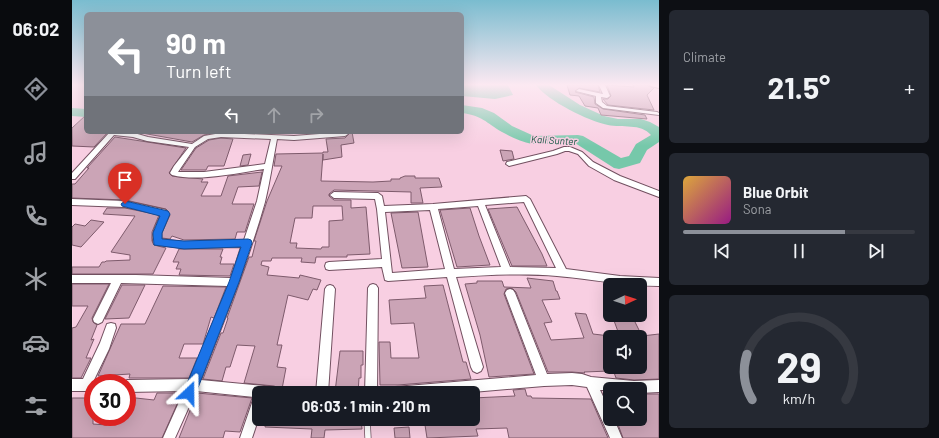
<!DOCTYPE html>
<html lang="en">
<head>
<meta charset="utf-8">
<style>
  body { margin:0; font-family:Barlow,sans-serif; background:#242831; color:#f1f3f6; height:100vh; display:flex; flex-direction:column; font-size:15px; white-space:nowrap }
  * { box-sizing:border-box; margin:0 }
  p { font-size:13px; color:#9ea1a6 }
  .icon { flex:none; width:22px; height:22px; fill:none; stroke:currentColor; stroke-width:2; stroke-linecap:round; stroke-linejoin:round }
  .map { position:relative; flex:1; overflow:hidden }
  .sheet { display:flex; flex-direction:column; gap:10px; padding:10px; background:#0d0f14; width:280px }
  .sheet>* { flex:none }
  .banner { position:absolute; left:12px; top:12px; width:380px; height:122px; border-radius:6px; box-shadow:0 4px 16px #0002; background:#8c9099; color:#fff; overflow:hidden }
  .needle { width:26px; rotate:87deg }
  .controls { position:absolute; left:531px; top:278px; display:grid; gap:8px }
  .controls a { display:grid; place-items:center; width:44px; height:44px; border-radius:6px; background:#171b24; box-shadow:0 4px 16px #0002; font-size:20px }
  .speed { position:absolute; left:12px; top:374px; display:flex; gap:8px; font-size:20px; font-weight:700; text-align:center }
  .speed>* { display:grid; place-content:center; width:52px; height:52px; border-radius:50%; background:#171b24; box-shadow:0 4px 16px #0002; line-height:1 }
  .speed .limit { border:6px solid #d22; background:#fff; color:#111 }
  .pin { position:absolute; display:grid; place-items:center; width:34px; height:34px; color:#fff; margin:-41px -17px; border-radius:50% 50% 50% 0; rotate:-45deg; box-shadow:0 0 4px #0007 }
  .pin .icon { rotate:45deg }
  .me { position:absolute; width:44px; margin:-22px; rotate:23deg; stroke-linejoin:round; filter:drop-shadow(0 0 3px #0008) }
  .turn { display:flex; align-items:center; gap:14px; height:84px; padding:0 16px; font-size:18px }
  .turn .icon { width:52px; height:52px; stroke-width:2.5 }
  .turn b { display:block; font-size:28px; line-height:34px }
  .lanes { display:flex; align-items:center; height:38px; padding:0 16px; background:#0003; justify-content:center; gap:20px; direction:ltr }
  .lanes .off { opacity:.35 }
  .big { font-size:30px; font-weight:700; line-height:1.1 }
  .sheet .widget { flex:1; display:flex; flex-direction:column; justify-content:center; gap:6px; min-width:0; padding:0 14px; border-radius:6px; background:#242831 }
  .sheet .dial { align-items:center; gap:0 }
  .dial svg { height:104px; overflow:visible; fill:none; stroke:#363941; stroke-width:7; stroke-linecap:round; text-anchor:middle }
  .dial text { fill:#f1f3f6; stroke:none }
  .song { display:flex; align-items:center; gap:12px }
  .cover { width:48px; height:48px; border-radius:6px; background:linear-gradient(135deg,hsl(40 70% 55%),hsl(310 70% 35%)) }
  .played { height:4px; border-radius:2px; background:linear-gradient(90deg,#8c9099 70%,#363941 70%) }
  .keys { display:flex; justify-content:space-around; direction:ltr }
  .heat { display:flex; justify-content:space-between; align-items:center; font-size:22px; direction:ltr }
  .trip { position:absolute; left:180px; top:386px; width:228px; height:40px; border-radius:6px; background:#171b24; box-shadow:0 4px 16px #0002; font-weight:700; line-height:40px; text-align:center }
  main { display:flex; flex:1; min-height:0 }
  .dock { display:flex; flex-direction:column; width:72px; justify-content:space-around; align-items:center; background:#090b0e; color:#9ea1a6 }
  .dock .icon { width:28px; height:28px }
  .dock .current { color:#8c9099 }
  .dock b { font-size:18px; color:#f1f3f6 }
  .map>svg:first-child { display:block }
  .water { fill:#76c8aa }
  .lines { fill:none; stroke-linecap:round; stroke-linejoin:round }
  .river { fill:#76c8aa; fill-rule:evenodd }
  .building { fill:#cba4b6; stroke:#7e5b6c; fill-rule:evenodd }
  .lane-casing { stroke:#725060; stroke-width:7 }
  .street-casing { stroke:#725060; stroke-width:2 }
  .lane { stroke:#fff; stroke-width:5.5 }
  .street { fill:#fff; fill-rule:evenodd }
  .route { fill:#1a73e8; stroke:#114b97 }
  .labels { text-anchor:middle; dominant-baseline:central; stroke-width:3; stroke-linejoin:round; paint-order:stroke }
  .far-water-label { font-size:10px; font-style:italic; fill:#105440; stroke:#f8cfe2 }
</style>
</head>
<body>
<main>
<nav class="dock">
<b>06:02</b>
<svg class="icon current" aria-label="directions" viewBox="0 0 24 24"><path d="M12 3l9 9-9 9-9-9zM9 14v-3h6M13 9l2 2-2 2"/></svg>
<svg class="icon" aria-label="music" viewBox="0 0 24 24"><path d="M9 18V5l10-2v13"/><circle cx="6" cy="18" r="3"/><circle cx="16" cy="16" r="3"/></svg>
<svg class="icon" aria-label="phone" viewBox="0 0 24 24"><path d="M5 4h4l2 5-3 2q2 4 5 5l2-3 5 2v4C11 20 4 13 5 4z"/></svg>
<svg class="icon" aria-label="climate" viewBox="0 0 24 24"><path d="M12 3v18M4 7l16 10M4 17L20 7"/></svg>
<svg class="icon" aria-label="car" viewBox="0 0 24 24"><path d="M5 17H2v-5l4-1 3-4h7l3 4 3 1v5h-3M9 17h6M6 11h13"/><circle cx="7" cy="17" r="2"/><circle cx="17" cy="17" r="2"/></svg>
<svg class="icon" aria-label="filters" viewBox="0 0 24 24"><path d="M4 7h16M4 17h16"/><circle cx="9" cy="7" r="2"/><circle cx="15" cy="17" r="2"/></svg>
</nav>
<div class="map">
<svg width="587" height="438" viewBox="0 0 587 438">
  <rect width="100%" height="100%" fill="#f8cfe2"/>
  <path class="water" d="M390,85H436L441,95L423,99L390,96Z"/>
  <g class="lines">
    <path class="river" d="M464,85H477L508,105L532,116L546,119H569L578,122L587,127V142L575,150L568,163L547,169L542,168L503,143L460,144C450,142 439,137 430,132C413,122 411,116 390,113V105L410,108L422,113L440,126L462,136L506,135L511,136L549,158L557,156L564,144L579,135C569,123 550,128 536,125C516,121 476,101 464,85Z
      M0,108L14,109V117L0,116Z"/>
  </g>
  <path class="building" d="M495,85H526L528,92L507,88L503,92L522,97L523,104L531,109L573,115L575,119L529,115L526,108L513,106L507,96L498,95Z
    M535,85L562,87L561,85H574L582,88L575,95L582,110L536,105L531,99H536L539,96Z
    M14,115V132H36L22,147L0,146V128Z
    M64,132H146L132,135L120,142Z
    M276,132H280L282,143L269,145L270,157L251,160V154L249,181L301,182L319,181V179H328V178L333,176H343V178H367L370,187L348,188L351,203H339V192L262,190L257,194V196L262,200H279V208L294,207L298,254L275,255V257H244L243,263L229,262L230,258H200L199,261H190L189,265L197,267L195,275L227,278L228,275L249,280L245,290L241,289L236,300L216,295L205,345H210L205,367L214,368L210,389L202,386L172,383L183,346L165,345L158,367H154L150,381L131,379L149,333H151L156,318H155L177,257H180L184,241H182L195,201L210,166H202L204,154L251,153V152H256L254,139L273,138L277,134ZM241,206H270L271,220L257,221V247H250L249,249L224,248L225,243H218L223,218H240Z
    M43,137L114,148L97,173L100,176L131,179L129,182H136L129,196H149L156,176L190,172L187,186L166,187L160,204H182L173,232H165L163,239L112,240L100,236L98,239L90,238V233L98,215L94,209L53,200L0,198V184H3L17,168H15Z
    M149,138L161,139L152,166H136L134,170H109L124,148L137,140Z
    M428,150L440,151L442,159L431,161Z
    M179,154L176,165L168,166L171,155Z
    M445,207L470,254L475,266H440L416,209Z
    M35,208H53L87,215L80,232V241L82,245L94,248L81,274H0V267H27L30,262H33L34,261L58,260V255L39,252L63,216L31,214Z
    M398,208L407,236L418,265L385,267L368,210Z
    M346,212L356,267L330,268L319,213Z
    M19,220L32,222L9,247L0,245V227L3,224L13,226Z
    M107,249H151L148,257H150L148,264H162L158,276L107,275L109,269H104L107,262H101Z
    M455,278L481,281L484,291H485L488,299L470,300L480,322L472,323L479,340L512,338L503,313L514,314L521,334L538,336V371L512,372L513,373L500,372H476L444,292L441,289L438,288L434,289L432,294L462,374L417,377L408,335L393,284L405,283V281H430L432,287L459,288Z
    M0,284H37L20,318L21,322L25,325L19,340L22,339L14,358H19L9,378H0V328L4,327L16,306H0Z
    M50,285H73L57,318L33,319Z
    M371,285L391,362H394L399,379L326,385H308L307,342H318L319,358H347L342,323L319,324L317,300L354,298L352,286Z
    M91,286L154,287L142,318L139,317L131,344H112L107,358H125L117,378H57L58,374L26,376L49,324H73Z
    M542,315H557L559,320H562L570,336L587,334V379L562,380L544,378L540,367H568V337H548L541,318L543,319Z
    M268,351H291V365H289V378H287L286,393L263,392Z
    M453,389L455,396H459L460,398L519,399L536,438H437L435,428L404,429L406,436L355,438L353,425L401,420V398L443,396L441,390Z
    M85,393H110L90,438H0V398H21V424L35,425L39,417H55V397L82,400Z
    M125,393L180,398L168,432L153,431L151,438H107Z
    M568,394H587V438H551L544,419H568Z
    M194,419H289L290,429L253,430L252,438H239L240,429L193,427Z
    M337,427L338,438H323L322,428Z"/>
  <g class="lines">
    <g class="lane-casing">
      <path id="lane" d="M295,419L296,438"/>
    </g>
    <g class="street-casing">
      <path id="street" d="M527,85H533L538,96L535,98L529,97L530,102L535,106L585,112L587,113V115L531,108L524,103V96L504,91L507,89L531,94Z
        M578,85H587V88L579,86Z
        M38,132L62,133L76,137L120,144L132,136L149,133L222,136L273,132L276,134L273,136L222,140L205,139C201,160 198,181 193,202C176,262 152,321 129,380L202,387L206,389L208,393H187V417L180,438H168L182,397L124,391L103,438H91L112,391L55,392V383H51L55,380L118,379L156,286L49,283L30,322L26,324L22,322L21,319L39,283H0V275H64L159,278L169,247L112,248L85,245L82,244C78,234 85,224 89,214L53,207L0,205V199L53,201L94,210L97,214L89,233V239L112,242L172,240L185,201L192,169C165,173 126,182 100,175L98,173L102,166L117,147L75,141L61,137L42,135L3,179H0V173ZM149,137L199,139L193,164L132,172H106L123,147L136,139Z
        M492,147H498L510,152L521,162L548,176L587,191V197L542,180L517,166L506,154L497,151H493L485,154L437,166L434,164L435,162L481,151Z
        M262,192L306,193L310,196L312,206L361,204L454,196L458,199L494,269L548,276L587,278V286C553,286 519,279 485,276C451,273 417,275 384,277L411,367L409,371L405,373L401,371L399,367L375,277L316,281L313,280L310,267L257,270L254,269L253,266L254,263L257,262L310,259L305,209L303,199L262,198L258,195ZM452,202L484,268L438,267L413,205ZM406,206L429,267L382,269L366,209ZM358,210L373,269L320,273L313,212Z
        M301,284L304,285L306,288L305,393H293L296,288L298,285Z
        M258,285L261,286L263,289L256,393H244L253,289L255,286Z
        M438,289L441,290L443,293L475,374L500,373L510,374L519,377L562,381L587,380V392L568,393V389H538V390H528L538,411V419H542L550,438H538L515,387L500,385L472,386L389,393H317L319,389L323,387L464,375L433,293L435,290Z
        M39,323L43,324L44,328L37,349L22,380L26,383H21V391H0V379H11L28,343L35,324Z"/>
    </g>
    <use href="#lane" class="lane"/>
    <use href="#street" class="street"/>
  </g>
  <linearGradient id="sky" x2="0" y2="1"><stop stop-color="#7abccf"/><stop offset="0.58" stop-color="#fce9f2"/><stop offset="1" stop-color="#fce9f2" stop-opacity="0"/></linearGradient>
  <rect width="587" height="146" fill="url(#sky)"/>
  <path class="route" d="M53,201L96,211L98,214L90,233V239L112,241L176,239L179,240L180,243L167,282L124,393L122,398L117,400L113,398L111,393L157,282L169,247L112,249L82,245L81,233L88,216L50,206L49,204Z"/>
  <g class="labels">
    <g class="far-water-label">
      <text transform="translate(482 140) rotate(3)">Kali Sunter</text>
    </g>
  </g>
</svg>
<div class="controls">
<a><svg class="needle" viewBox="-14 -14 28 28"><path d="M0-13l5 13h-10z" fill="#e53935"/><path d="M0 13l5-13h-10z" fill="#9ea1a6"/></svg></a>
<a><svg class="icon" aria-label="sound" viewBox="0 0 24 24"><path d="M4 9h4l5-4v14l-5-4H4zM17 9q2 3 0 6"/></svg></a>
<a><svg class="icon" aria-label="search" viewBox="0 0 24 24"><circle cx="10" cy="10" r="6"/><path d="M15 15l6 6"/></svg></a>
</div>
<div class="speed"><div class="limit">30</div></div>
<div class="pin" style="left:53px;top:204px;background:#d93025"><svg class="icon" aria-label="arrive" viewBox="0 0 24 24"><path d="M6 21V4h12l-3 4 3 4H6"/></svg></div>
<svg class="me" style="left:117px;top:393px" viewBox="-20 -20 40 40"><path d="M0-17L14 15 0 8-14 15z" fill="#1a73e8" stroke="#fff" stroke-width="4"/></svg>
<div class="trip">06:03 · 1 min · 210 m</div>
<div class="banner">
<div class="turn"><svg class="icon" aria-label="left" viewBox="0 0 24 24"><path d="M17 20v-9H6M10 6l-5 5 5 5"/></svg><div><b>90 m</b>Turn left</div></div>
<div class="lanes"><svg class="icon" aria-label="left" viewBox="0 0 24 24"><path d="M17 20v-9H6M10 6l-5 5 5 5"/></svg><svg class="icon off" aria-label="ahead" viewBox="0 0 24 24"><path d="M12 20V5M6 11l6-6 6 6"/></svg><svg class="icon off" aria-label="right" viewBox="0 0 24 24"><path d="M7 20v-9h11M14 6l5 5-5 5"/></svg></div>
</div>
</div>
<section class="sheet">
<div class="widget"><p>Climate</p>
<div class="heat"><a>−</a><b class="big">21.5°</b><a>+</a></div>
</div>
<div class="widget">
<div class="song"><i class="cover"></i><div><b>Blue Orbit</b><p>Sona</p></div></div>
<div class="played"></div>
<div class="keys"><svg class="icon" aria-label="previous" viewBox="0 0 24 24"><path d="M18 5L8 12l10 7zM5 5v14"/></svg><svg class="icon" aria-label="pause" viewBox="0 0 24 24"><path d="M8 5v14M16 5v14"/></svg><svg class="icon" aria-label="next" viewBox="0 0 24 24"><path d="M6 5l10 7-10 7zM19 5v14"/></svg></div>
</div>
<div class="widget dial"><svg viewBox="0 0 100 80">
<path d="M14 69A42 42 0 1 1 86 69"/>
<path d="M14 69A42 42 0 0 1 10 34" stroke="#8c9099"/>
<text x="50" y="56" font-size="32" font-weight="700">29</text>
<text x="50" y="72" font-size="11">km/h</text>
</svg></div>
</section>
</main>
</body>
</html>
